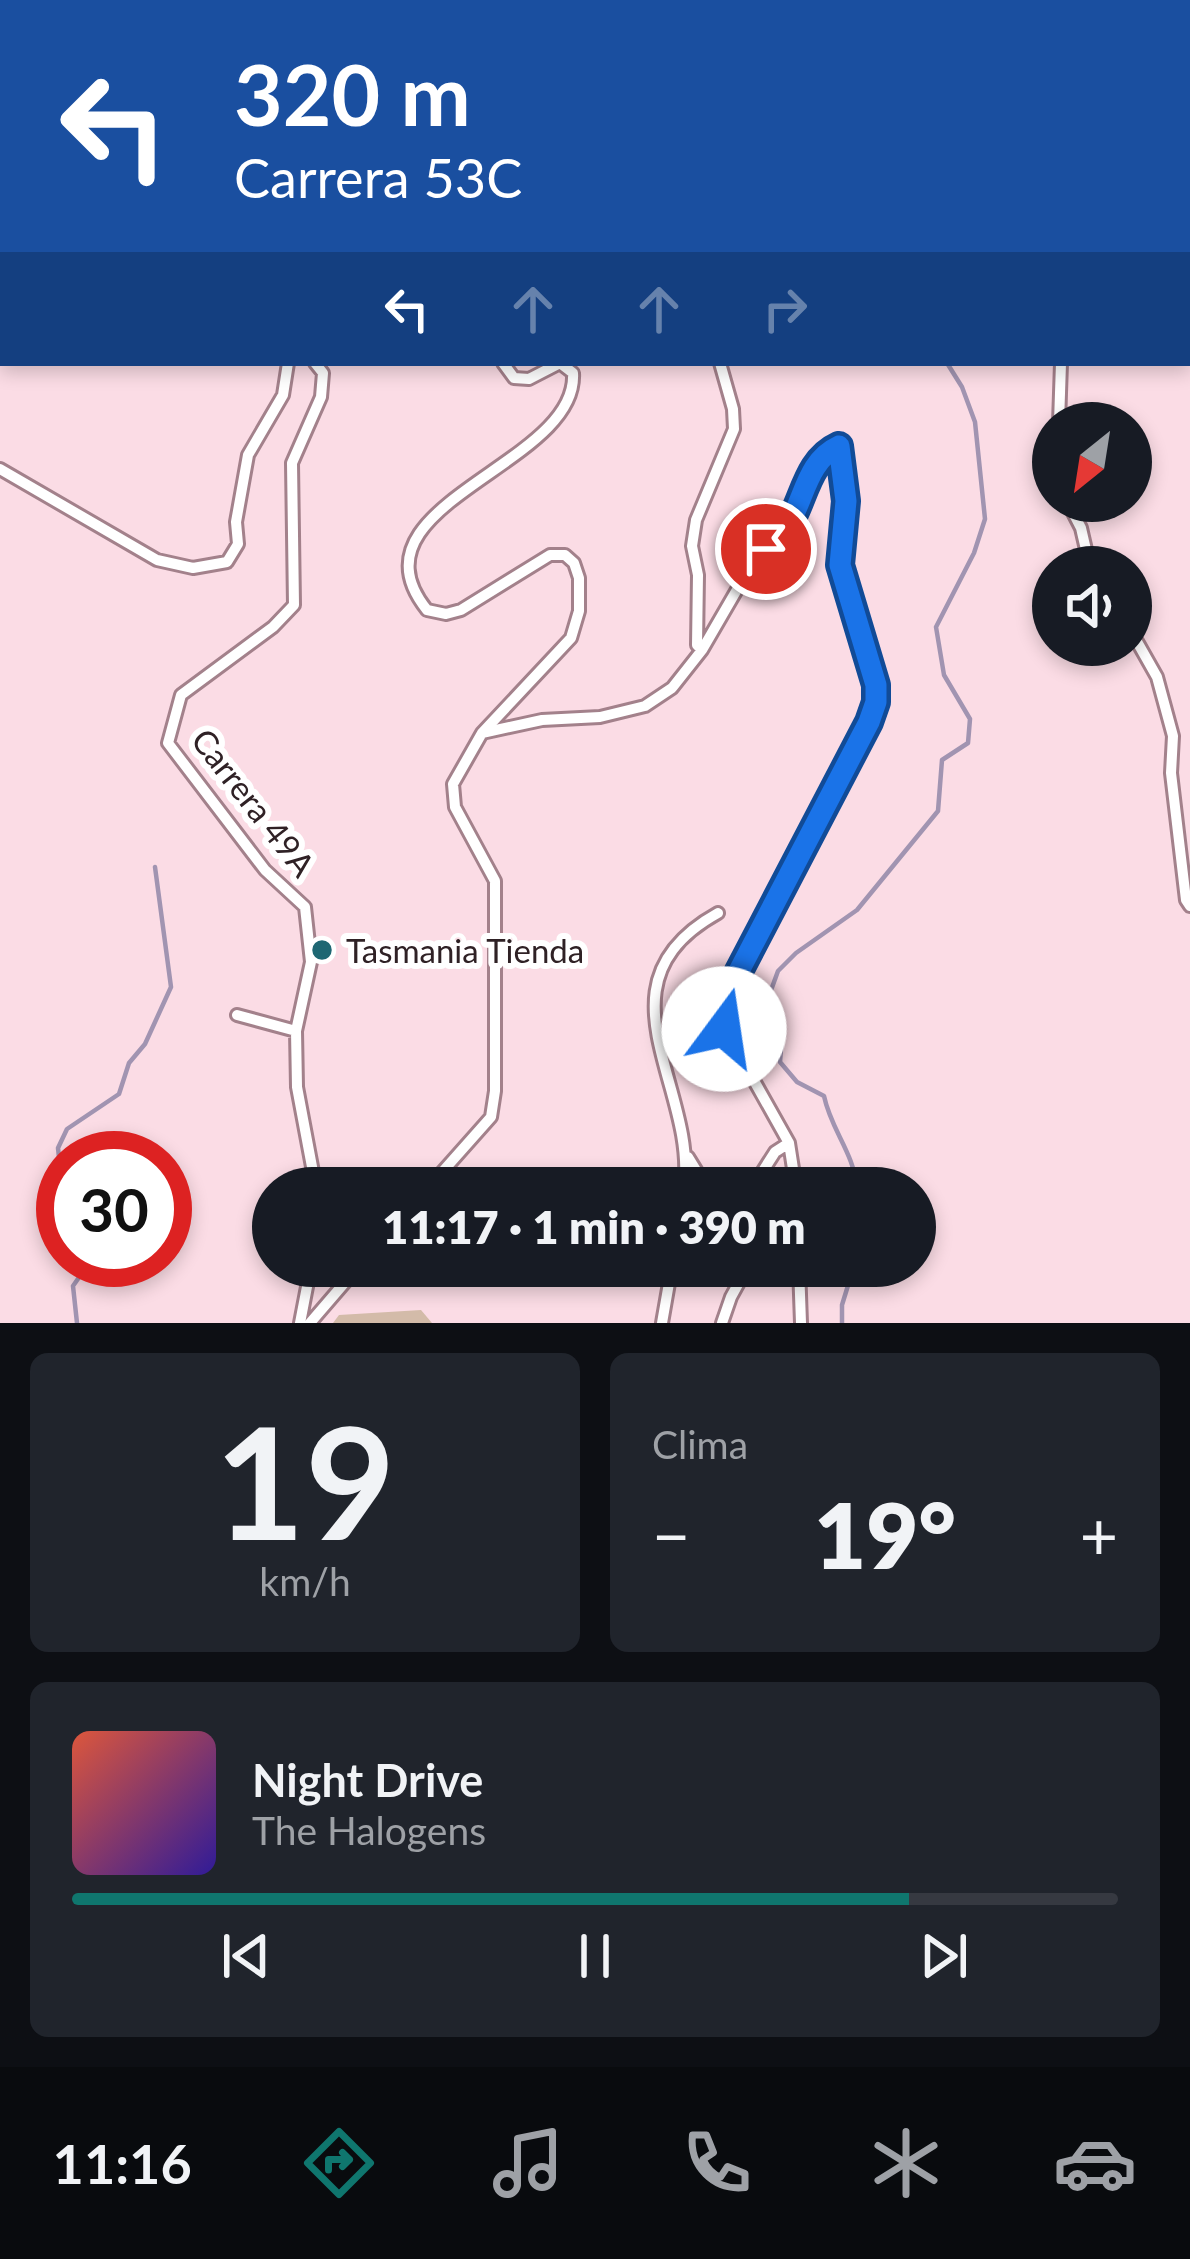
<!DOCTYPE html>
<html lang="es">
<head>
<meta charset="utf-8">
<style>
  body { margin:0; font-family:Lato,sans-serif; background:#20242c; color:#f1f3f6; height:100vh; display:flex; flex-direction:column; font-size:45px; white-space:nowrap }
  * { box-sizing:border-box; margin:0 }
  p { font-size:39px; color:#9ea1a6 }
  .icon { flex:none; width:66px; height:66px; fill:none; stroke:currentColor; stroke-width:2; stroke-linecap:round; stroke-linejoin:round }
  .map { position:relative; height:1323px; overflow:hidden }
  .sheet { display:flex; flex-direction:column; gap:30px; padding:30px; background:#0d0f14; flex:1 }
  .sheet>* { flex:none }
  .top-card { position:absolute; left:0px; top:0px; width:1191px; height:366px; box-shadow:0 6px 18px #0003; background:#1a4fa0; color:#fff; overflow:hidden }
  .needle { width:78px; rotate:210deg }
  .controls { position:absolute; left:1032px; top:402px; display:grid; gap:24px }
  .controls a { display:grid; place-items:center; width:120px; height:120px; border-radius:50%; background:#171b24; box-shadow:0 6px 18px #0003; font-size:60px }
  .speed { position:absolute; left:36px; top:1131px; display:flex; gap:24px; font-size:60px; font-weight:700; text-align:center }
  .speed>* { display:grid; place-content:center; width:156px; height:156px; border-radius:50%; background:#171b24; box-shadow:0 6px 18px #0003; line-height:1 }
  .speed .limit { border:18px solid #d22; background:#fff; color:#111 }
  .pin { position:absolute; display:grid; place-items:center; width:102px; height:102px; color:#fff; margin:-51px; border:6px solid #fff; border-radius:50%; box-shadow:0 3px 12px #0007 }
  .me { position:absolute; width:132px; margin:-66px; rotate:14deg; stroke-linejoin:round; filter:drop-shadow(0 0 9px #0008) }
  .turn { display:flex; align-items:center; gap:42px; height:252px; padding:0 36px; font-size:54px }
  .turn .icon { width:156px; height:156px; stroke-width:2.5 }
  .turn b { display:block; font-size:84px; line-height:102px }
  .lanes { display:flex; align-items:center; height:114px; padding:0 36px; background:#0003; justify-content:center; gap:60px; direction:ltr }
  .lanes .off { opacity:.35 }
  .big { font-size:90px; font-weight:800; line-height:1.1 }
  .sheet .card { flex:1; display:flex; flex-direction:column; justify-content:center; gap:18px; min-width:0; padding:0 42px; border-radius:18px; background:#20242c }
  .sheet .dial { align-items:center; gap:0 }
  .dial b { font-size:156px; line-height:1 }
  .song { display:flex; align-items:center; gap:36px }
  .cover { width:144px; height:144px; border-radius:18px; background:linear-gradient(135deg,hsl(10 70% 55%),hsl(250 70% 35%)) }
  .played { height:12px; border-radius:6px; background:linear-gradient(90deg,#0f766e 80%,#363941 80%) }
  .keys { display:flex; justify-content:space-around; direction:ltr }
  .heat { display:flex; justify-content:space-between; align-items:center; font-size:66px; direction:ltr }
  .sheet .tiles { flex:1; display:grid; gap:30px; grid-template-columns:1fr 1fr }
  .card:last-child { grid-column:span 2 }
  .trip { position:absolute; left:252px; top:1167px; width:684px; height:120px; border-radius:60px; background:#171b24; box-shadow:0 6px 18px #0003; font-weight:800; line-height:120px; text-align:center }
  .tab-bar { display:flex; height:192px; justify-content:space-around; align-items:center; background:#090b0e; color:#9ea1a6 }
  .tab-bar .icon { width:84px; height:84px }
  .tab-bar .current { color:#0f766e }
  .tab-bar b { font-size:54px; color:#f1f3f6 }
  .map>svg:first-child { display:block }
  .green { fill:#d3bba9 }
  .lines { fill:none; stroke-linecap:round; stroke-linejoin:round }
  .stream { stroke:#a194b1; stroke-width:4.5 }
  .street-casing { stroke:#a3818b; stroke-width:16 }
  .street { stroke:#fff; stroke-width:10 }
  .route-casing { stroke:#114b97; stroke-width:30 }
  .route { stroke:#1a73e8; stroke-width:21 }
  .poi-dot { fill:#1e6773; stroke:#fff; stroke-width:4.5 }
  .labels { text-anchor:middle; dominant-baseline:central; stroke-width:12; stroke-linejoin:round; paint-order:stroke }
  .street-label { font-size:33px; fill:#2f2125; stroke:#fff }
  .poi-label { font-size:33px; fill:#2f2125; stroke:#fff; text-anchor:start }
</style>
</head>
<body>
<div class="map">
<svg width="1190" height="1323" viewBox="0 0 1190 1323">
  <rect width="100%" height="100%" fill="#fbdce5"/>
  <path class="green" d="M421,1310L432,1323H333L339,1315Z"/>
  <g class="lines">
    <path class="stream" d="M1013,3L1015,0
      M857,1188C854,1153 831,1130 824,1096L797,1082L780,1062L782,1036L766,1004L778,971L796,953L857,910L938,811L942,760L968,743L970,719L944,675L936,627L974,553L985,519L975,422L962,387L947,363
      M63,1194L58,1148L67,1129L119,1094L129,1063L145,1044L171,987L155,867
      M77,1323L73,1286L91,1260
      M842,1323V1305L854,1266"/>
    <g class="street-casing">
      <path id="street" d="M270,0L271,3
        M444,0L447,3
        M368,3L370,0
        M1188,174L1190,173
        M315,363L323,373L321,397L292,463L294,605L273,627L181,695L168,743L265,870L305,907L311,962L296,1031L297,1087L316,1188
        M503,363L514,378L529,379L560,363
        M1059,423L1061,363
        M0,469L157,560L193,568L227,562L238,544L236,522L248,455L283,395L288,363
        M1067,501L1081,528L1090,567
        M1131,631L1157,677L1173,736L1171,773L1186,900L1190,906
        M702,650L697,645L698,575L692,546L696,520L734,429L733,409L720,363
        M482,733L542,720L600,717L645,706L672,688L702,650L742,581L794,519L815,462L839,446L846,501L840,565L876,685V702L723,1008L725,1029L789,1143L796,1188
        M237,1015L296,1031
        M688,1157L707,1188
        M428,1188L491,1117L495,1091V881L455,807L453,784L482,733L571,638L579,611V578L574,563L565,555H550L461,610L446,614L427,610C342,504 579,466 573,373L560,363
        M684,1188C698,1087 590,984 718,913
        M752,1188L775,1152L789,1143
        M799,1266L801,1323
        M300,1323L311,1266
        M310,1323L359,1266
        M662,1323L672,1266
        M722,1323L731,1297L748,1266"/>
    </g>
    <use href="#street" class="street"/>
  </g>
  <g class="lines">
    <g class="route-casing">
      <path id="route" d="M724,1029L722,1008L727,994L869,722L876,702V685L840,565L846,501L839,446C797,465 806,524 766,549"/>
    </g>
    <use href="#route" class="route"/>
  </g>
  <circle class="poi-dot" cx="322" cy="950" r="12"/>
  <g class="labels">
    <g class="street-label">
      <text transform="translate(254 802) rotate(52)">Carrera 49A</text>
    </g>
    <g class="poi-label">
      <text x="346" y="950">Tasmania Tienda</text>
    </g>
  </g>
</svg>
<div class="controls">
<a><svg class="needle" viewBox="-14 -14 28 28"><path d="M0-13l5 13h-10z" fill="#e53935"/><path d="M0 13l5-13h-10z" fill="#9ea1a6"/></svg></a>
<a><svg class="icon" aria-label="sound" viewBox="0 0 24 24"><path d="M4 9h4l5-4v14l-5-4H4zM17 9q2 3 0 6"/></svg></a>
</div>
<div class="speed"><div class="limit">30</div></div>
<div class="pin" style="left:766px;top:549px;background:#d93025"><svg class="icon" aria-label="arrive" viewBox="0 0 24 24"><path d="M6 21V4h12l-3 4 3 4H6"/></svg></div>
<svg class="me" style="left:724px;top:1029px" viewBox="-20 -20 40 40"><circle r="19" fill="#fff"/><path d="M0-13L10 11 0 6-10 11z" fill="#1a73e8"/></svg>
<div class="trip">11:17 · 1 min · 390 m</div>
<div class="top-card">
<div class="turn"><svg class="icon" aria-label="left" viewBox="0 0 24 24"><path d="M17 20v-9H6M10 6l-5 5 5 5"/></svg><div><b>320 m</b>Carrera 53C</div></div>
<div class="lanes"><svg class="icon" aria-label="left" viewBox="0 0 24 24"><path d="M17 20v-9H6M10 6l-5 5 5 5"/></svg><svg class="icon off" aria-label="ahead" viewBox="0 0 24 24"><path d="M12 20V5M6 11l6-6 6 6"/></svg><svg class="icon off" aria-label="ahead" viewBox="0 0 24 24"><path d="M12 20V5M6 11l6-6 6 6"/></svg><svg class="icon off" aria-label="right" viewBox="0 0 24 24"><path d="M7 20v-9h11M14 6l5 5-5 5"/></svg></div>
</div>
</div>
<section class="sheet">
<div class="tiles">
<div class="card dial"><b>19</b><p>km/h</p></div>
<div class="card"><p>Clima</p>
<div class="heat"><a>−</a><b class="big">19°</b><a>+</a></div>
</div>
<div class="card">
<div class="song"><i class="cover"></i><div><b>Night Drive</b><p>The Halogens</p></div></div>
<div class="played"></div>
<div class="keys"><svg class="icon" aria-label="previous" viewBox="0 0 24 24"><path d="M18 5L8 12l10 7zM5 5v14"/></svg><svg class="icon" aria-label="pause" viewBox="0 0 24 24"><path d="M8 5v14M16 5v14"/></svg><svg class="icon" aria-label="next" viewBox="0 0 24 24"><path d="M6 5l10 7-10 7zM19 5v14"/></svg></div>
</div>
</div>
</section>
<nav class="tab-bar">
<b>11:16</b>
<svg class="icon current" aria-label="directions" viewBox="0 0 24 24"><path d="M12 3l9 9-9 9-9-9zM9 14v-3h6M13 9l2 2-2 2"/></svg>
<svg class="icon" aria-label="music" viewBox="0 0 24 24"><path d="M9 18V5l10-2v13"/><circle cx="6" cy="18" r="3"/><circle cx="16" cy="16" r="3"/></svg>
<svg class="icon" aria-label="phone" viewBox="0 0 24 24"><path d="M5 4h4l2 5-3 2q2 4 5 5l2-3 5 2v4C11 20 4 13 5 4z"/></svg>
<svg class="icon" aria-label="climate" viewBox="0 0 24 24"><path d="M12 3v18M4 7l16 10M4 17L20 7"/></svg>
<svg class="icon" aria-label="car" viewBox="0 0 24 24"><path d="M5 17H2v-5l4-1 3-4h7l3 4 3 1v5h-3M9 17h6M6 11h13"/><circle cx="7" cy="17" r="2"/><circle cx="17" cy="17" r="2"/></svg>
</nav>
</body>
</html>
